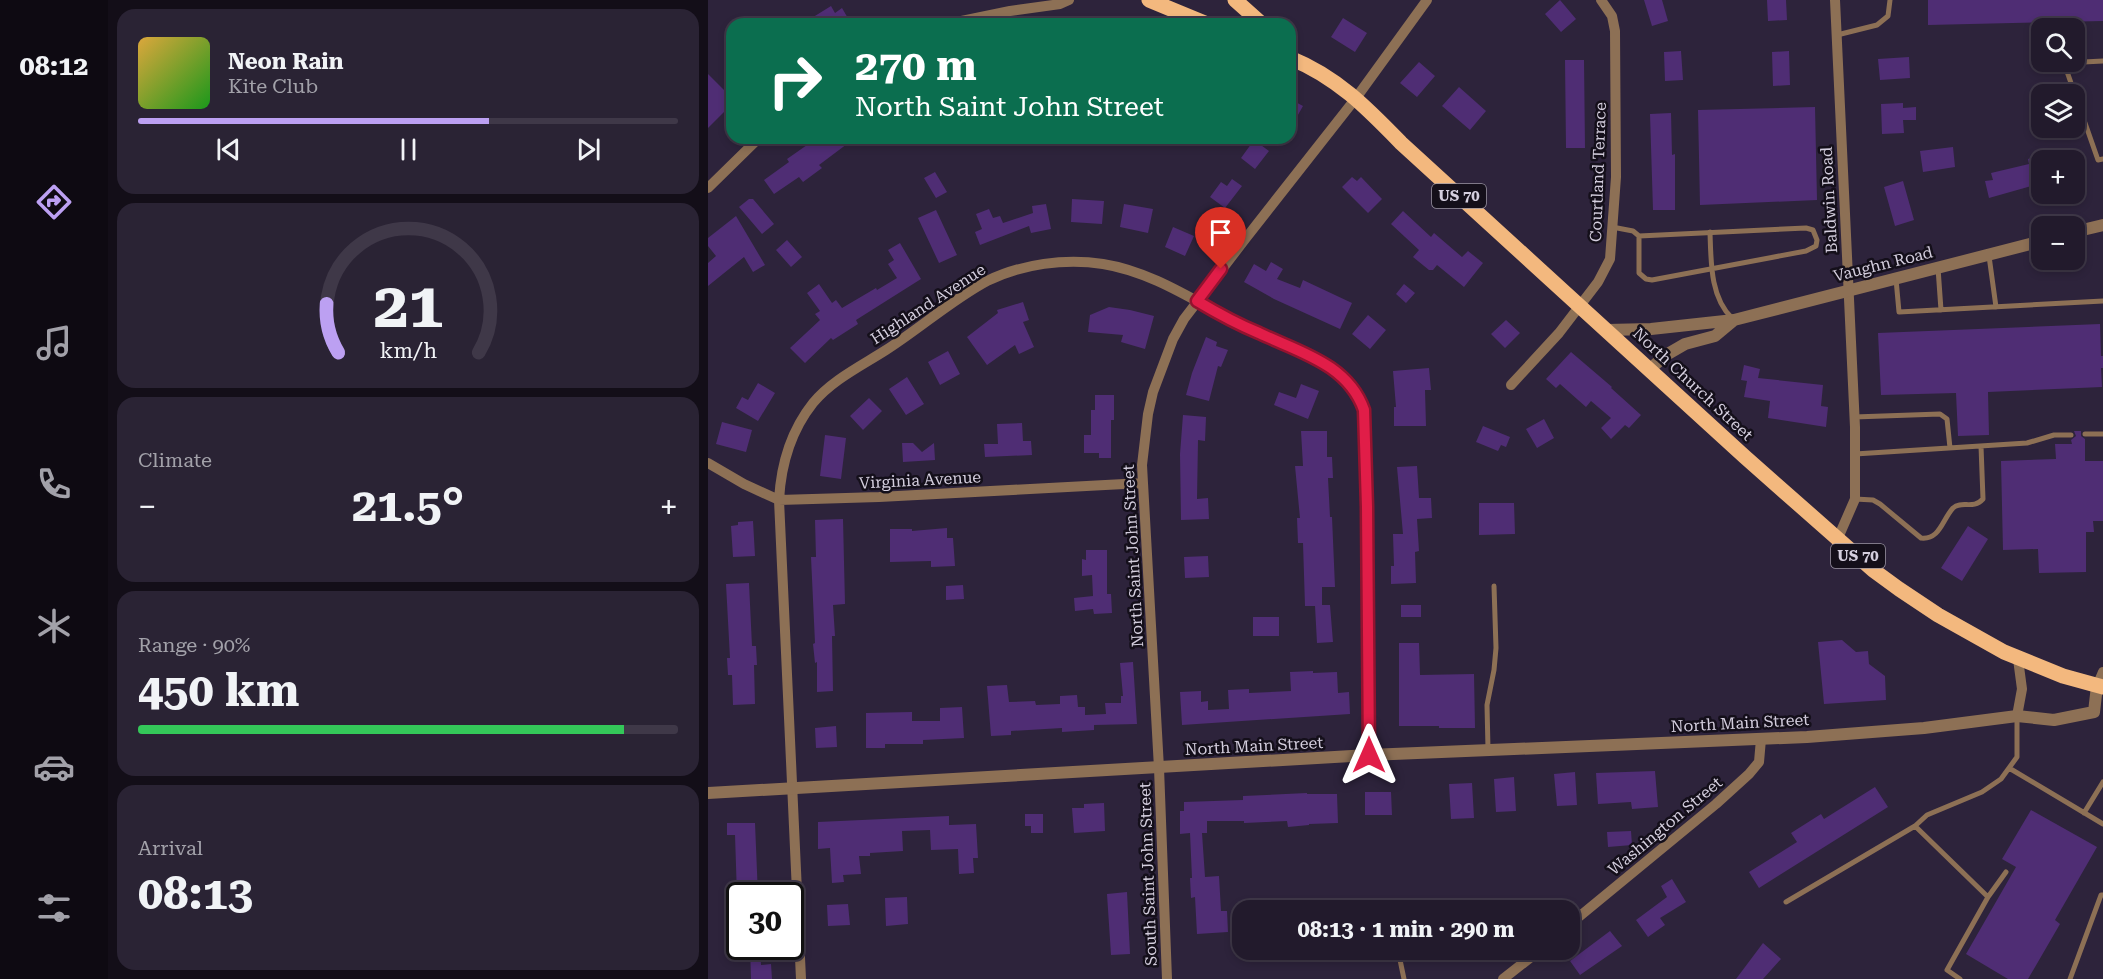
<!DOCTYPE html>
<html lang="en">
<head>
<meta charset="utf-8">
<style>
  body { margin:0; font-family:"Roboto Serif",serif; background:#2a2334; color:#f1f3f6; height:100vh; display:flex; flex-direction:column; font-size:22px; white-space:nowrap }
  * { box-sizing:border-box; margin:0 }
  p { font-size:20px; color:#a2a1a9 }
  .icon { flex:none; width:33px; height:33px; fill:none; stroke:currentColor; stroke-width:2; stroke-linecap:round; stroke-linejoin:round }
  .map { position:relative; flex:1; overflow:hidden }
  .sheet { display:flex; flex-direction:column; gap:9px; padding:9px; background:#130e18; width:600px }
  .sheet>* { flex:none }
  .banner { position:absolute; left:18px; top:18px; width:570px; height:126px; border-radius:18px; box-shadow:0 3px 9px #0003,0 0 0 2px #3f3848; background:#0b6e4f; color:#fff; overflow:hidden }
  .tools { position:absolute; left:1323px; top:18px; display:grid; gap:12px }
  .tools a { display:grid; place-items:center; width:54px; height:54px; border-radius:12px; background:#221a2c; box-shadow:0 3px 9px #0003,0 0 0 2px #3f3848; font-size:30px }
  .speed { position:absolute; left:18px; top:882px; display:flex; gap:12px; font-size:30px; font-weight:700; text-align:center }
  .speed>* { display:grid; place-content:center; width:78px; height:78px; border-radius:50%; background:#221a2c; box-shadow:0 3px 9px #0003,0 0 0 2px #3f3848; line-height:1 }
  .speed .limit { border:3px solid #111; border-radius:9px; background:#fff; color:#111 }
  .pin { position:absolute; display:grid; place-items:center; width:51px; height:51px; color:#fff; margin:-62px -26px; border-radius:50% 50% 50% 0; rotate:-45deg; box-shadow:0 0 6px #0007 }
  .pin .icon { rotate:45deg }
  .me { position:absolute; width:66px; margin:-33px; rotate:0deg; stroke-linejoin:round; filter:drop-shadow(0 0 4px #0008) }
  .turn { display:flex; align-items:center; gap:21px; height:126px; padding:0 30px; font-size:27px }
  .turn .icon { width:78px; height:78px; stroke-width:2.5 }
  .turn b { display:block; font-size:42px; line-height:51px }
  .big { font-size:45px; font-weight:700; line-height:1.1 }
  .sheet .tile { flex:1; display:flex; flex-direction:column; justify-content:center; gap:9px; min-width:0; padding:0 21px; border-radius:18px; background:#2a2334 }
  .sheet .dial { align-items:center; gap:0 }
  .dial svg { height:156px; overflow:visible; fill:none; stroke:#3f3848; stroke-width:7; stroke-linecap:round; text-anchor:middle }
  .dial text { fill:#f1f3f6; stroke:none }
  .song { display:flex; align-items:center; gap:18px }
  .cover { width:72px; height:72px; border-radius:9px; background:linear-gradient(135deg,hsl(40 70% 55%),hsl(120 70% 35%)) }
  .played { height:6px; border-radius:3px; background:linear-gradient(90deg,#bca0f2 65%,#3f3848 65%) }
  .keys { display:flex; justify-content:space-around; direction:ltr }
  .heat { display:flex; justify-content:space-between; align-items:center; font-size:33px; direction:ltr }
  .charge { height:9px; border-radius:4px; background:linear-gradient(90deg,#34c759 90%,#3f3848 0) }
  .trip { position:absolute; left:524px; top:900px; width:348px; height:60px; border-radius:18px; background:#221a2c; box-shadow:0 3px 9px #0003,0 0 0 2px #3f3848; font-weight:700; line-height:60px; text-align:center }
  main { display:flex; flex:1; min-height:0 }
  .dock { display:flex; flex-direction:column; width:108px; justify-content:space-around; align-items:center; background:#0e0a12; color:#a2a1a9 }
  .dock .icon { width:42px; height:42px }
  .dock .active { color:#bca0f2 }
  .dock b { font-size:27px; color:#f1f3f6 }
  .map>svg:first-child { display:block }
  .building { fill:#4f2d74 }
  .lines { fill:none; stroke-linecap:round; stroke-linejoin:round }
  .service { stroke:#8d7055; stroke-width:5 }
  .minor { stroke:#8d7055; stroke-width:10 }
  .tertiary { stroke:#8d7055; stroke-width:12 }
  .primary { stroke:#f3b87e; stroke-width:15 }
  .route-casing { stroke:#92132f; stroke-width:15 }
  .route { stroke:#e11d48; stroke-width:10 }
  .labels { text-anchor:middle; dominant-baseline:central; stroke-width:5; stroke-linejoin:round; paint-order:stroke }
  .shield { fill:#140f1a; stroke:#9a95a3; stroke-width:1.5 }
  .shield-label { font-size:15px; font-weight:bold; fill:#d4cede }
  .street-label { font-size:16px; fill:#d4cede; stroke:#140f1a }
</style>
</head>
<body>
<main>
<nav class="dock">
<b>08:12</b>
<svg class="icon active" aria-label="directions" viewBox="0 0 24 24"><path d="M12 3l9 9-9 9-9-9zM9 14v-3h6M13 9l2 2-2 2"/></svg>
<svg class="icon" aria-label="music" viewBox="0 0 24 24"><path d="M9 18V5l10-2v13"/><circle cx="6" cy="18" r="3"/><circle cx="16" cy="16" r="3"/></svg>
<svg class="icon" aria-label="phone" viewBox="0 0 24 24"><path d="M5 4h4l2 5-3 2q2 4 5 5l2-3 5 2v4C11 20 4 13 5 4z"/></svg>
<svg class="icon" aria-label="climate" viewBox="0 0 24 24"><path d="M12 3v18M4 7l16 10M4 17L20 7"/></svg>
<svg class="icon" aria-label="car" viewBox="0 0 24 24"><path d="M5 17H2v-5l4-1 3-4h7l3 4 3 1v5h-3M9 17h6M6 11h13"/><circle cx="7" cy="17" r="2"/><circle cx="17" cy="17" r="2"/></svg>
<svg class="icon" aria-label="filters" viewBox="0 0 24 24"><path d="M4 7h16M4 17h16"/><circle cx="9" cy="7" r="2"/><circle cx="15" cy="17" r="2"/></svg>
</nav>
<section class="sheet">
<div class="tile">
<div class="song"><i class="cover"></i><div><b>Neon Rain</b><p>Kite Club</p></div></div>
<div class="played"></div>
<div class="keys"><svg class="icon" aria-label="previous" viewBox="0 0 24 24"><path d="M18 5L8 12l10 7zM5 5v14"/></svg><svg class="icon" aria-label="pause" viewBox="0 0 24 24"><path d="M8 5v14M16 5v14"/></svg><svg class="icon" aria-label="next" viewBox="0 0 24 24"><path d="M6 5l10 7-10 7zM19 5v14"/></svg></div>
</div>
<div class="tile dial"><svg viewBox="0 0 100 80">
<path d="M14 69A42 42 0 1 1 86 69"/>
<path d="M14 69A42 42 0 0 1 8 44" stroke="#bca0f2"/>
<text x="50" y="56" font-size="32" font-weight="700">21</text>
<text x="50" y="72" font-size="11">km/h</text>
</svg></div>
<div class="tile"><p>Climate</p>
<div class="heat"><a>−</a><b class="big">21.5°</b><a>+</a></div>
</div>
<div class="tile"><p>Range · 90%</p><b class="big">450 km</b><div class="charge"></div></div>
<div class="tile"><p>Arrival</p><b class="big">08:13</b></div>
</section>
<div class="map">
<svg width="1395" height="979" viewBox="0 0 1395 979">
  <rect width="100%" height="100%" fill="#2d233b"/>
  <path class="building" d="M852,0L868,19L853,32L837,14Z
    M936,0H954L960,21L944,26Z
    M1059,0H1078L1079,20L1060,21Z
    M1220,0H1395V21L1220,25Z
    M123,6L127,13L134,8L141,20L135,24H94Z
    M635,18L659,33L647,52L623,37Z
    M973,51L975,80L957,81L956,52Z
    M1081,51L1082,85L1065,86L1064,52Z
    M1201,57L1202,78L1172,80L1170,59Z
    M857,60H876L877,148H858Z
    M711,62L727,76L709,97L692,83Z
    M0,74L24,98V104L0,128Z
    M751,87L778,111L762,130L734,106Z
    M582,99L595,106L582,129Z
    M1195,103V108L1208,107V120H1195L1196,133L1174,134L1173,104Z
    M1107,107L1109,200L992,205L990,110Z
    M963,113L964,155L967,154V210H945L942,114Z
    M109,138H147L111,165L114,168L95,182L91,177L66,194L56,180L81,162L79,159Z
    M546,140L561,151L547,169L533,158Z
    M1245,147L1247,167L1215,172L1212,151Z
    M1334,154V183L1281,198L1277,181L1285,180L1283,173L1321,164L1320,159Z
    M227,172L239,192L228,198L216,178Z
    M644,177L649,181L653,177L674,199L660,213L634,187Z
    M524,179L534,186L517,208L502,197L513,182L519,186Z
    M1195,181L1206,220L1187,226L1176,187Z
    M41,199H45L66,224L54,234L31,207Z
    M364,199L396,201L394,224L363,222Z
    M338,204L343,229L323,233L321,226L272,245L267,232L274,229L268,214L281,209L285,218L292,216L295,223L325,213L324,206Z
    M416,204L445,209L440,233L412,227Z
    M228,210L249,255L231,263L210,218Z
    M695,211L723,237L726,233L754,257L760,251L775,263L756,287L729,265L725,270H721L705,257L711,250L683,224Z
    M28,216L57,265L45,272L36,257L0,286V263L8,256L0,246V238Z
    M465,227L486,236L477,256L457,247Z
    M79,240L94,257L83,267L68,250Z
    M192,243L213,279L148,320L150,324L125,340L123,338L97,363L82,348L112,320L107,314L112,311L99,293L111,284L124,303L128,300L134,308L168,288L169,290L189,278L180,264L186,260L180,250Z
    M563,262L575,269L569,279L592,288L595,280L644,303L632,329L566,299L536,282L546,264L558,271Z
    M696,284L707,293L698,303L688,294Z
    M315,302L321,320L315,322L326,347L311,354L307,345L279,365L259,337L290,313L289,310Z
    M401,307L422,310L446,316L437,349L413,342L415,335L380,332L382,315Z
    M660,315L678,330L662,349L644,334Z
    M798,320L812,333L797,348L783,334Z
    M1392,324L1393,356H1395V368H1393L1394,387L1280,392L1281,435L1250,436L1248,393L1173,395L1170,333Z
    M498,337L509,342L508,346L520,350L513,367L510,366L501,401L478,395L484,373Z
    M240,351L252,374L232,385L220,362Z
    M863,352L904,387L903,388L933,415L921,428L917,425L903,439L893,428L903,418L883,401L878,407L852,384L848,388L838,379Z
    M1036,365L1052,369L1050,378L1115,385L1113,406L1120,407L1118,427L1060,418L1062,401L1036,397L1039,381L1033,380Z
    M721,368L723,390H717L718,426H686V407H688L685,371Z
    M199,377L216,404L198,415L181,389Z
    M50,383L67,393L50,421L28,408L34,397L40,400Z
    M593,384L611,391L600,419L566,405L571,392L588,398Z
    M387,395H406V420H403V458H391V453H376V435H383V410H387Z
    M161,398L174,411L155,430L142,416Z
    M475,415L498,417L497,441L490,440L489,499L500,498L501,519L473,520L472,454Z
    M836,419L846,438L829,448L818,429Z
    M14,422L44,430L38,452L8,444Z
    M314,423L315,441H323L324,455L277,457L276,444H290L289,424Z
    M775,426L802,437L798,447L793,445L790,451L768,442Z
    M593,431H619V457H624L625,478H620L622,517H624L627,587H614V605H622L625,642L609,643L607,606H597L595,543H590L589,518H592L587,466H595Z
    M1366,431H1373V436L1377,439V461H1395V521H1385L1386,532H1378V572L1331,573L1330,549L1295,550L1293,461L1348,459L1347,444H1364L1363,440L1368,436Z
    M117,435L138,438L133,479L112,476Z
    M194,443H205L214,452L226,443L227,460L195,462Z
    M709,466L711,498H723L724,518L709,519L711,551L707,552L708,583L683,584V566H686L685,534H695L689,467Z
    M771,503H806L807,534L771,535Z
    M135,519L137,604L125,605L127,636H124L125,691L109,692V662L107,663L105,644L107,643L103,557H108L107,520Z
    M45,521L47,556L25,557L23,526L30,525V522Z
    M1260,526L1280,539L1254,581L1233,568Z
    M239,528V538H245L247,566L223,567V561L182,562V529H204V531Z
    M378,550H399V594H403L404,613L386,614L385,609L367,611L366,598L385,596L384,575L374,576V559L378,560Z
    M500,556L501,577L477,578L476,557Z
    M41,583L44,646H48L49,665H46L47,704L25,705L24,675H20L19,658H22L18,584Z
    M255,585L256,599L238,600V586Z
    M693,605H713V617H693Z
    M545,617H571V636H545Z
    M1134,640L1148,652L1160,651L1161,664L1177,676L1178,700L1116,704L1110,642Z
    M691,643H711L712,675L766,674L767,728H731V726H691Z
    M425,662L429,724L386,725V730L354,732V728L303,731V735L283,736L279,686L299,685L301,702L327,701L328,705L352,704V696L369,695L370,707H377V715L398,714L397,703H413V696H415L412,663Z
    M605,671V673L629,672L630,693L641,692L642,714L474,725L472,692L493,691V702L500,701V710L521,709L520,690L541,689V693L583,691L582,672Z
    M254,707L256,738L215,740V744H177V748H158V713L204,712V721H232V708Z
    M128,726L129,747L108,748L107,728Z
    M947,771L950,807L924,809L923,802L890,804L888,773Z
    M867,772L869,805L849,806L846,774Z
    M806,777L808,811L788,812L786,779Z
    M764,783L766,818L743,819L741,784Z
    M1167,787L1180,807L1051,888L1041,872L1089,842L1083,833L1113,814L1116,819Z
    M657,792H683L684,815H657Z
    M599,793V794H629L630,823L601,824V825L580,827L579,821L536,823V821H499V833H494L497,877L511,876L513,911H519L520,932L489,934L487,897L483,898L482,878H484L482,833L472,834V811H476V802L535,800V796Z
    M396,803L397,831L366,833L364,808H376V804Z
    M1323,810L1389,847L1347,920L1352,924L1320,979H1300L1258,954L1308,867L1294,859Z
    M317,814H335V833H323V826H317Z
    M241,816V825L268,824L270,858H265L266,873L251,874L250,849L223,850L222,830L194,831L195,851L162,853V856H151L153,874L135,875L136,882L124,883L122,848L110,849V822Z
    M19,823H47L50,896H29L27,835H19Z
    M923,831L924,845L900,847L899,832Z
    M964,879L978,902L952,918L957,925L940,937L928,920L959,897L953,886Z
    M419,892L422,954L403,955L399,894Z
    M199,897L200,924L178,926L177,898Z
    M140,904L142,925L120,926L119,905Z
    M902,931L914,946L872,975L862,961Z
    M1055,943L1073,959L1055,979H1028Z
    M42,946H52L53,965L63,964L64,979H43Z"/>
  <g class="lines">
    <path class="service" d="M1129,35L1169,25L1180,16L1182,0
      M1395,61L1356,63L1390,160L1395,159
      M904,227L925,231L931,236L1098,228L1105,230L1109,240L1108,246L1098,251L944,280L938,279L931,273V236
      M1002,232C1003,261 1002,297 1024,318
      M1281,256L1288,307
      M1230,268L1233,310
      M1188,279L1191,312L1395,301
      M1146,417L1232,414L1239,419L1242,448
      M1377,434H1395
      M1147,454L1319,443L1346,435H1363
      M1147,499L1165,500L1172,504L1213,538C1232,540 1234,520 1245,508C1254,500 1265,510 1275,499L1273,446
      M780,749L779,705L786,670L788,648L786,586
      M1301,768L1395,824
      M1376,813L1395,782
      M1280,897L1207,826L1219,815L1274,792L1293,779L1309,757V717
      M1078,902L1207,826
      M691,955L696,979
      M672,956L717,953
      M1252,979L1239,970L1280,897L1298,872
      M1362,979L1393,895H1395"/>
    <path class="minor" d="M1127,0L1147,427V499L1130,538
      M239,24L302,11L352,4L361,0
      M0,188L51,138
      M803,385L851,333L890,282L902,259L908,177L907,31L904,16L893,0
      M0,463L36,484L71,500L171,497L435,483
      M1389,686L1395,672
      M1309,716L1314,689L1310,659
      M861,925L1008,804L1041,774L1051,762L1053,739
      M93,979L71,500C73,464 82,432 105,403C124,380 153,366 178,350C211,329 245,299 279,281C314,264 357,258 395,264C452,273 500,311 552,334C596,354 649,366 657,421L661,755
      M459,979L451,768L435,483L434,465L440,414L445,392L465,339L476,319L538,238L648,98L719,0
      M795,979L832,950"/>
    <path class="tertiary" d="M1366,232L1395,225
      M899,330L943,329L1026,320L1334,241
      M942,369L958,355L977,344L1007,336L1025,321
      M0,793L661,755L1099,737L1216,728L1309,716L1346,720L1386,712L1389,686"/>
    <path class="primary" d="M441,0L499,24
      M527,0L554,24
      M582,58C629,77 659,108 693,143L1037,457L1165,570L1191,589L1230,615L1296,652L1355,676L1395,687"/>
  </g>
  <g class="lines">
    <g class="route-casing">
      <path id="route" d="M513,269L489,301C509,313 529,324 551,333C591,352 640,364 656,410L659,507L661,755"/>
    </g>
    <use href="#route" class="route"/>
  </g>
  <g class="labels">
    <g class="shield">
      <rect x="724" y="184" width="54" height="24" rx="4.5"/>
      <rect x="1123" y="544" width="54" height="24" rx="4.5"/>
    </g>
    <g class="shield-label">
      <text x="751" y="196">US 70</text>
      <text x="1150" y="556">US 70</text>
    </g>
    <g class="street-label">
      <text transform="translate(890 172) rotate(-88)">Courtland Terrace</text>
      <text transform="translate(1121 200) rotate(-93)">Baldwin Road</text>
      <text transform="translate(1175 264) rotate(-14)">Vaughn Road</text>
      <text transform="translate(220 304) rotate(-33)">Highland Avenue</text>
      <text transform="translate(985 384) rotate(43)">North Church Street</text>
      <text transform="translate(212 480) rotate(-3)">Virginia Avenue</text>
      <text transform="translate(425 556) rotate(-93)">North Saint John Street</text>
      <text transform="translate(1032 723) rotate(-3)">North Main Street</text>
      <text transform="translate(546 746) rotate(-3)">North Main Street</text>
      <text transform="translate(957 826) rotate(-40)">Washington Street</text>
      <text transform="translate(440 874) rotate(-92)">South Saint John Street</text>
    </g>
  </g>
</svg>
<div class="tools">
<a><svg class="icon" aria-label="search" viewBox="0 0 24 24"><circle cx="10" cy="10" r="6"/><path d="M15 15l6 6"/></svg></a>
<a><svg class="icon" aria-label="layers" viewBox="0 0 24 24"><path d="M12 4l9 5-9 5-9-5zM3 14l9 5 9-5"/></svg></a>
<a>+</a>
<a>−</a>
</div>
<div class="speed"><div class="limit">30</div></div>
<div class="pin" style="left:513px;top:269px;background:#d93025"><svg class="icon" aria-label="arrive" viewBox="0 0 24 24"><path d="M6 21V4h12l-3 4 3 4H6"/></svg></div>
<svg class="me" style="left:661px;top:755px" viewBox="-20 -20 40 40"><path d="M0-17L14 15 0 8-14 15z" fill="#e11d48" stroke="#fff" stroke-width="4"/></svg>
<div class="trip">08:13 · 1 min · 290 m</div>
<div class="banner">
<div class="turn"><svg class="icon" aria-label="right" viewBox="0 0 24 24"><path d="M7 20v-9h11M14 6l5 5-5 5"/></svg><div><b>270 m</b>North Saint John Street</div></div>
</div>
</div>
</main>
</body>
</html>
